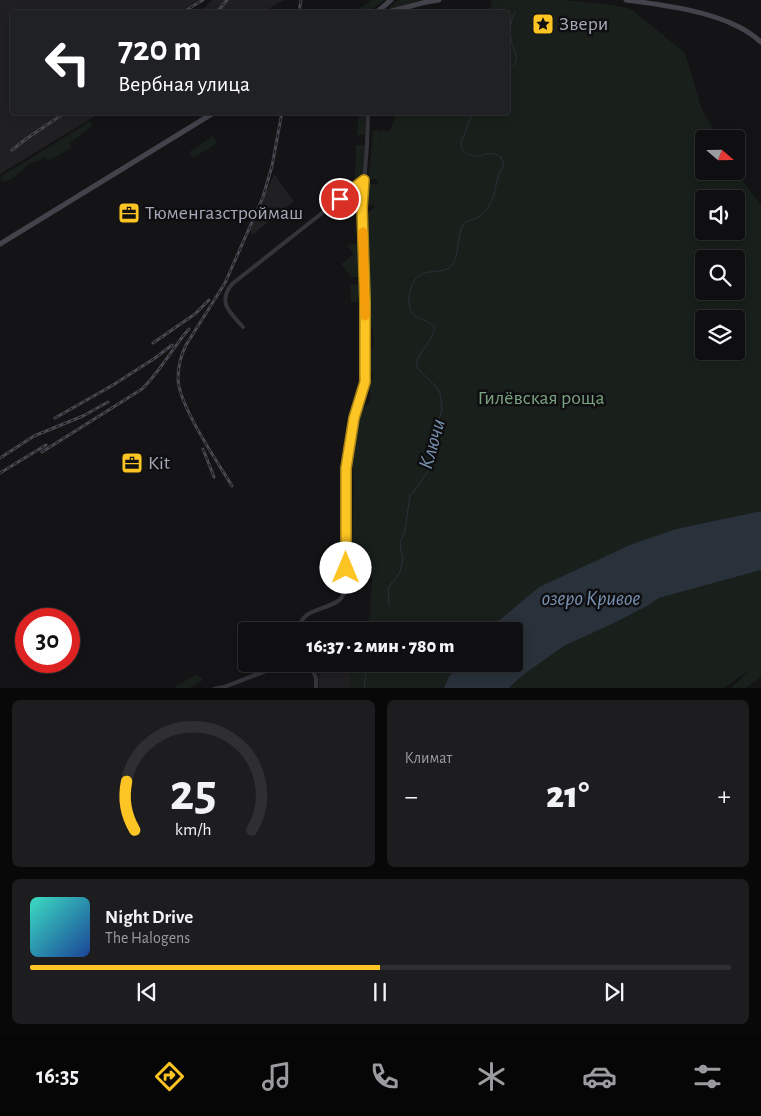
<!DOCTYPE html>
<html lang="ru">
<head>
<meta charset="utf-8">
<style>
  body { margin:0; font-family:"Alegreya Sans",sans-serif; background:#1d1c1e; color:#f1f3f6; height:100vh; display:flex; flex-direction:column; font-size:19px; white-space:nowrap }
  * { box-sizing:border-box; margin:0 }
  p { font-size:16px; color:#9b9c9f }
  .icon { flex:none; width:28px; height:28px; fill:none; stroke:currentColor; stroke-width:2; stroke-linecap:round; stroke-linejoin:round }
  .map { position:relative; height:688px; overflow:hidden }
  .panel { display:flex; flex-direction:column; gap:12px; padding:12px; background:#080809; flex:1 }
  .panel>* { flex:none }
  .guide { position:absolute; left:10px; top:10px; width:500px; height:105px; border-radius:5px; box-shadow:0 2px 12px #0003,0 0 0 1px #2f2e30; background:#202124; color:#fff; overflow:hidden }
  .needle { width:32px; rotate:110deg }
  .controls { position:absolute; left:695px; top:130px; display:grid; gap:10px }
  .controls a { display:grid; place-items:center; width:50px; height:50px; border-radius:5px; background:#0f0e10; box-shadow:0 2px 12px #0003,0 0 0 1px #2f2e30; font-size:25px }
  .speed { position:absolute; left:15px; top:608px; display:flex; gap:10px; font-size:25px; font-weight:700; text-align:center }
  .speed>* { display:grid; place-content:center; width:65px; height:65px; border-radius:50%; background:#0f0e10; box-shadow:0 2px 12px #0003,0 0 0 1px #2f2e30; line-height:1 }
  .speed .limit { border:8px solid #d22; background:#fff; color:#111 }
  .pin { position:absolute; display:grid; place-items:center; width:42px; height:42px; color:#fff; margin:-21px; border:2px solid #fff; border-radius:50%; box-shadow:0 1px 5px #0007 }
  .me { position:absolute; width:55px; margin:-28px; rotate:0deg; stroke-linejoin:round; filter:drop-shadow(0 0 4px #0008) }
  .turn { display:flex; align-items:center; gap:18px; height:105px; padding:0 25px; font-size:22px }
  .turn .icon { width:65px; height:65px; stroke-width:2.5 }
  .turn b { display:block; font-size:35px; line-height:42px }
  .big { font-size:38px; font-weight:800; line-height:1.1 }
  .panel .tile { flex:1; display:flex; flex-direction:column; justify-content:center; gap:8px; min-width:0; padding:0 18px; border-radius:8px; background:#1d1c1e }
  .panel .dial { align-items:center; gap:0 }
  .dial svg { height:130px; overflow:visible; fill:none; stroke:#2f2e30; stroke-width:7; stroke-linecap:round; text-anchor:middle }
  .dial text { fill:#f1f3f6; stroke:none }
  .song { display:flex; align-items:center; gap:15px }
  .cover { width:60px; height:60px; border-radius:8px; background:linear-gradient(135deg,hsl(170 70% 55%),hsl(220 70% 35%)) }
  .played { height:5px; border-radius:2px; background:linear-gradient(90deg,#fcc524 50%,#2f2e30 50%) }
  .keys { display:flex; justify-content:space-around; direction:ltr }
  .heat { display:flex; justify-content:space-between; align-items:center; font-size:28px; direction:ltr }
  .panel .tiles { flex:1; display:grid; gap:12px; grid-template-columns:1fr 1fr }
  .tile:last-child { grid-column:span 2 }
  .trip { position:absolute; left:238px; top:622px; width:285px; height:50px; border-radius:5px; background:#0f0e10; box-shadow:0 2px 12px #0003,0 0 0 1px #2f2e30; font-weight:800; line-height:50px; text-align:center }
  .tab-bar { display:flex; height:80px; justify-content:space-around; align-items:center; background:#060606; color:#9b9c9f }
  .tab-bar .icon { width:35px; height:35px }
  .tab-bar .on { color:#fcc524 }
  .tab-bar b { font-size:22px; color:#f1f3f6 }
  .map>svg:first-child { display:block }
  .built { fill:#201f22 }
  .green { fill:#19201b; fill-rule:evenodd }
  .water { fill:#29313a }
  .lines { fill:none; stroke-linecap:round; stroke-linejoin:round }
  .stream { stroke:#29313a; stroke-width:1 }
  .street { stroke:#34353b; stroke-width:4 }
  .secondary { stroke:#42434b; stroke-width:5 }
  .rail-casing { stroke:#474850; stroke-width:3 }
  .rail { stroke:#0f0e10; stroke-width:1; stroke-dasharray:4; stroke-linecap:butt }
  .route-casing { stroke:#a48017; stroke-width:12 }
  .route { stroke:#fcc524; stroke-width:9 }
  .slow { stroke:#f59e0b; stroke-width:9 }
  .labels { text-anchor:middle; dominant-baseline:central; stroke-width:5; stroke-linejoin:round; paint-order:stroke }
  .poi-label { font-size:20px; fill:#a4a8b7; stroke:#0f0e10; text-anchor:start }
  .park-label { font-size:20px; fill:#7aa380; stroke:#0f0e10 }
  .water-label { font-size:21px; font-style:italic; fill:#7993b4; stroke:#0f0e10 }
</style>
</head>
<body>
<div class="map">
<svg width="761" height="689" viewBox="0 0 761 689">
  <rect width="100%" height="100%" fill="#141315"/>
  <path class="built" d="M0,0H199L179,12H12V112L100,113L0,174Z
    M213,0H284L263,12H197L207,6V4Z
    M274,174L294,201L252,235L250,230Z
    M324,664H338L344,665L350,673L351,688H319L318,665Z"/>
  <path class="green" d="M372,0H385L368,12H353Z
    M398,0H421L385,11Z
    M492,0H563L613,5L631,9L685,53L702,110L719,139H704V171H736V170L745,184L761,205V511L676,529L539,587L496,623L488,631H364L370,614L372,579L351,567L354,481C350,458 352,437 360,415C361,413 362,410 363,408C365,405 369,404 370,399C373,390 364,388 373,378L372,371L370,369L369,351L374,347L373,331L370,323L368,213L376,206L369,204V186L371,184L379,185L376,179H369L373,130L380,131L378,151L381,130L390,131L397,113L508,112V12H484L490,8ZM704,199H736V231H704ZM704,259H736V291H704ZM704,319H736V351H704Z
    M359,113H365V135H357Z
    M91,121L92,126L84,133L70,142L71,148L50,160L44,157L39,161L30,163L12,179L2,182L0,177Z
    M213,136L217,143L193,158L189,152Z
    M356,145H365L362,179H355Z
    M359,244L360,277H352L341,264L354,254L347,245Z
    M350,284L362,285V302H351Z
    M761,570V677L746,688H731L750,670L724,688L509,689L523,675L564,646L612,624L647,606L659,598Z
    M338,664H352L353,666L354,664H458L449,676L444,689L351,688C350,677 351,667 338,664Z
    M197,674L203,680L191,688H173Z"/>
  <path class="water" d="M761,511V570L659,598L647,606L612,624L564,646L523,675L509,688H444L449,676L458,664H514V631H488L496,623L539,587L630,545L676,529Z"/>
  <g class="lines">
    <path class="stream" d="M508,69C524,61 512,50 511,38C509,29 512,19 515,11
      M389,605L388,588L400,572L403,558L401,551L400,542L405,531L410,495L415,490L428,471L430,456L431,431L439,419L442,410L440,393L437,388L418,369L416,363C421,350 432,341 435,328C428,317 411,322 409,303C408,298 410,293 411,288C419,263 440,278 452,265C459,257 457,235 463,225C466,220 472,220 477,218C482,215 487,209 490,204C495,197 495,186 498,178C499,173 502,169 504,164L501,157C497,154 491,153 485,154C479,155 484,156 478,156C469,157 460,151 461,143L473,112
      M364,689L366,673L371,664"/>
    <path class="street" d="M243,327C230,312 217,303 232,284L364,180
      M299,631C299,609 324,611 338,601C342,599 343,595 345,591L346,468L354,418L365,382V294L362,208L367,145L368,112
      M310,664L316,678V689
      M214,689L224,687L284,664"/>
    <path class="secondary" d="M626,0C662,5 706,10 739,27C747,31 754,36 761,42
      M377,12L391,0
      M388,12L426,2L439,0
      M0,244L215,112"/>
    <g class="rail-casing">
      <path id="rail" d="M183,12L203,0
        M217,12L227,0
        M299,12L301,0
        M12,150L26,139L66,112
        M153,343L195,314L209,300
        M55,418L113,385L155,358L172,345
        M203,449L214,477
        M42,452L142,389C161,371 172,348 189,329
        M0,458L34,436L83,416L108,402
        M0,473L46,445
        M232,486C217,461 179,406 178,379C178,367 181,355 186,345L225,283L263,197L272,166L282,112"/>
    </g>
    <use href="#rail" class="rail"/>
  </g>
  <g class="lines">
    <g class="route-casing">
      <path id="route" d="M340,199L364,180L362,208L365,301V382L354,418L346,468V568"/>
    </g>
    <use href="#route" class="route"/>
    <path class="slow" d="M363,232L365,316"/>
  </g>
  <defs>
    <g id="sight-square" transform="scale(1.125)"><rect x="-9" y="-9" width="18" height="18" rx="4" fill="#fcc524" stroke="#0f0e10"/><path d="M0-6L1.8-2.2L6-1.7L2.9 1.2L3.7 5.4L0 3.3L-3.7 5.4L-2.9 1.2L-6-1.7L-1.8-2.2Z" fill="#111"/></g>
    <g id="office-square" transform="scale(1.125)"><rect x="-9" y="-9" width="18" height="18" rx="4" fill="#fcc524" stroke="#0f0e10"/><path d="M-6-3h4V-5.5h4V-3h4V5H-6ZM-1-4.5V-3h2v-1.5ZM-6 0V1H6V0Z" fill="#111"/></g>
  </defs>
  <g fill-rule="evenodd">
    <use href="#sight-square" x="543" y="24"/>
    <use href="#office-square" x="129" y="213"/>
    <use href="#office-square" x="132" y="463"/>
  </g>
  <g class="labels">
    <g class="poi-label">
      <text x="559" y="24">Звери</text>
      <text x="145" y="213">Тюменгазстроймаш</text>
      <text x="148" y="463">Kit</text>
    </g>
    <g class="park-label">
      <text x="541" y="398">Гилёвская роща</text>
    </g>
    <g class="water-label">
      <text transform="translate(432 444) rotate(-74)">Ключи</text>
      <text x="591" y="598">озеро Кривое</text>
    </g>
  </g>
</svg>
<div class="controls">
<a><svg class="needle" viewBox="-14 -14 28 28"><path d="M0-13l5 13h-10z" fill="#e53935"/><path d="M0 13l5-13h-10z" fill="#9b9c9f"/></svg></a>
<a><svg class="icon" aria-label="sound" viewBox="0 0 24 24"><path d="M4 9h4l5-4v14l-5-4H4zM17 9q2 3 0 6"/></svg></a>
<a><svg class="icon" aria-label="search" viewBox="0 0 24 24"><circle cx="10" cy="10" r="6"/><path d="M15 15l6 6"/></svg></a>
<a><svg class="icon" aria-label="layers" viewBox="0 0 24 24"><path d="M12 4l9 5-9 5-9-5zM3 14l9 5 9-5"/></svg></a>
</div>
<div class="speed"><div class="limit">30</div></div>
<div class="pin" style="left:340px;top:199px;background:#d93025"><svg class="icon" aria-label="arrive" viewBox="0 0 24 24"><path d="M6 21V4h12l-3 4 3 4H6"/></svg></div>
<svg class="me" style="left:346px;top:568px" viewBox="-20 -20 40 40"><circle r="19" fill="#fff"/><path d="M0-13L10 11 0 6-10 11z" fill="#fcc524"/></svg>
<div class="trip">16:37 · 2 мин · 780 m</div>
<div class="guide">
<div class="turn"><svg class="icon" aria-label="left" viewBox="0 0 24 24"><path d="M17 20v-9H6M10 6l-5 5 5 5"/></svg><div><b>720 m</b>Вербная улица</div></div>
</div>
</div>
<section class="panel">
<div class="tiles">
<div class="tile dial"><svg viewBox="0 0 100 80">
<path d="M14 69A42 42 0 1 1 86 69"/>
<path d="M14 69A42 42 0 0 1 9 39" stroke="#fcc524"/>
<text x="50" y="56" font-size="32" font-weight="700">25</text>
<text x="50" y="72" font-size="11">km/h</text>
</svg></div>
<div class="tile"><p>Климат</p>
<div class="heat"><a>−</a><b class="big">21°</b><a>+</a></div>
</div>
<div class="tile">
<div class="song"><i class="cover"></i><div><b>Night Drive</b><p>The Halogens</p></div></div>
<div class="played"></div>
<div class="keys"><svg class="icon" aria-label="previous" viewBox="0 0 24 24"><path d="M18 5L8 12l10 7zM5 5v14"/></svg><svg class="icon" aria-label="pause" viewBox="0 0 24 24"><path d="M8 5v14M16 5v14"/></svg><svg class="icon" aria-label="next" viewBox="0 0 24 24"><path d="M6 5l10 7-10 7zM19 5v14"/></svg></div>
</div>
</div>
</section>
<nav class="tab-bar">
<b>16:35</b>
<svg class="icon on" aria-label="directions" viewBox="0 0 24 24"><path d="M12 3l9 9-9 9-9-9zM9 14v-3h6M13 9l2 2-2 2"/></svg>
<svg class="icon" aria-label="music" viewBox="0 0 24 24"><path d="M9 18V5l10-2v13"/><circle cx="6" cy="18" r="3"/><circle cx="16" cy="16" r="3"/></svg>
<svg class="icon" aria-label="phone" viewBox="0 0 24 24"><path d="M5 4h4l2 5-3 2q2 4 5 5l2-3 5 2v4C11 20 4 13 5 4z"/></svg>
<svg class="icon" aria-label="climate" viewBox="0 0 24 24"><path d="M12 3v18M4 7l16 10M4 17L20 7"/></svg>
<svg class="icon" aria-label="car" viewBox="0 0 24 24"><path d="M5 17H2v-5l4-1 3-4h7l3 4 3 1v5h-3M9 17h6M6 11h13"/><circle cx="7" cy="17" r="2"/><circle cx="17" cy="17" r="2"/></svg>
<svg class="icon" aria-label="filters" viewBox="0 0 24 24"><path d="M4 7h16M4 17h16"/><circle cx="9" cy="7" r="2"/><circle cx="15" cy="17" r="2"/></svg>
</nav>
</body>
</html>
